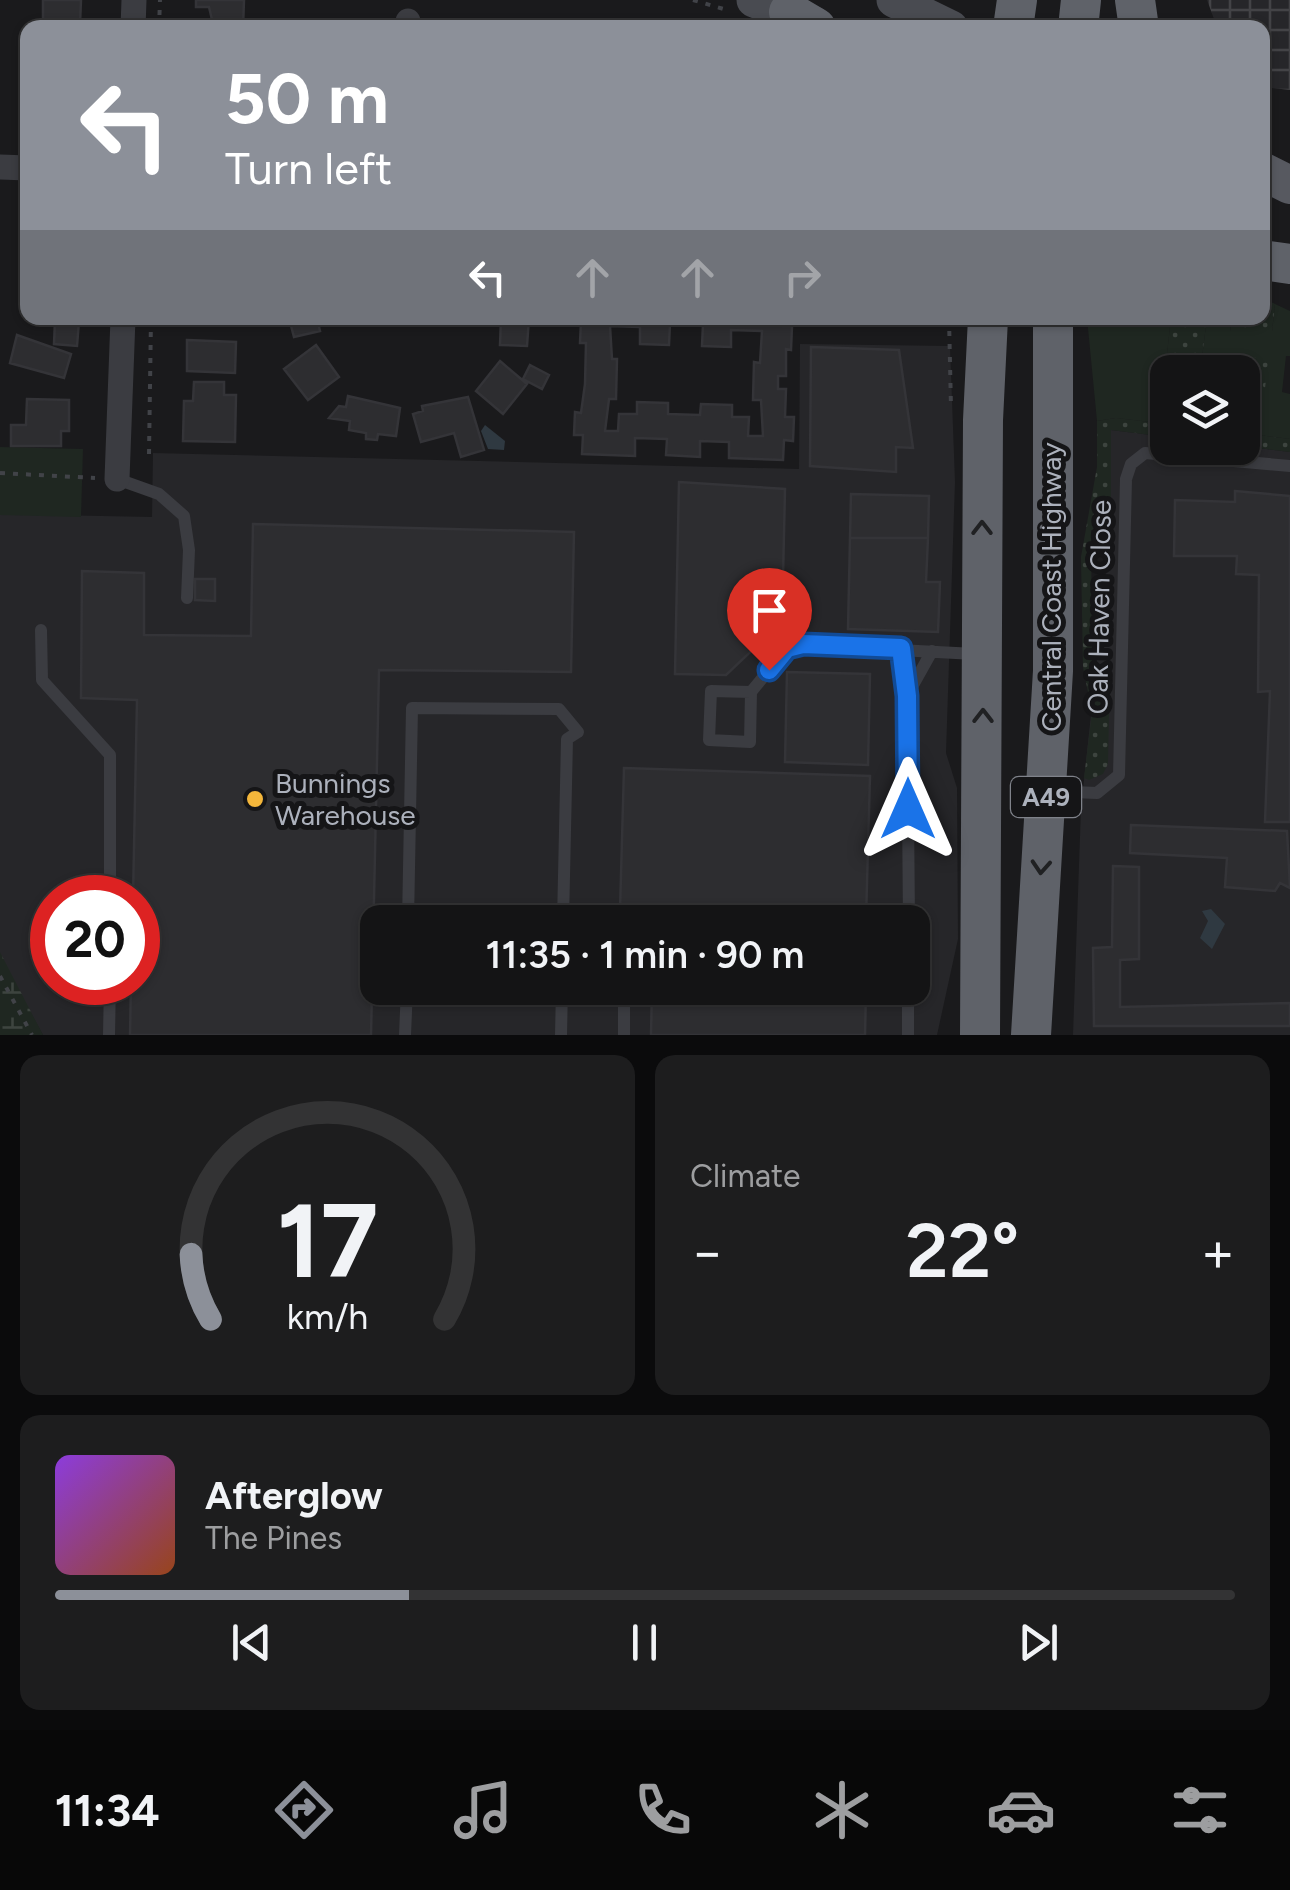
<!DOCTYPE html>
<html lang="en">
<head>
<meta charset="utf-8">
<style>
  body { margin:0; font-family:Figtree,sans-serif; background:#1d1d1e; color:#f1f3f6; height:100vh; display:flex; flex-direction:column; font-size:38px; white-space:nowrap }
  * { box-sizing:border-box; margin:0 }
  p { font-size:32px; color:#9d9ea0 }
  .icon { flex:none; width:55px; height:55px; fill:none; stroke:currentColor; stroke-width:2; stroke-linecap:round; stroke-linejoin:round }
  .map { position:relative; height:1035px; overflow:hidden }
  .drawer { display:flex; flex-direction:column; gap:20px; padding:20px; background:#0b0b0c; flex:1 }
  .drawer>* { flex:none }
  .guide { position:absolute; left:20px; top:20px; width:1250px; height:305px; border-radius:20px; box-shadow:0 2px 8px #0004,0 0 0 2px #333334; background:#8c9099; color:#fff; overflow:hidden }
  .fabs { position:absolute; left:1150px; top:355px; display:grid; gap:20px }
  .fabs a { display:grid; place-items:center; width:110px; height:110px; border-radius:20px; background:#141415; box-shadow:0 2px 8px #0004,0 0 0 2px #333334; font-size:50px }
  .speed { position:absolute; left:30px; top:875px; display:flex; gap:20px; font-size:50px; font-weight:700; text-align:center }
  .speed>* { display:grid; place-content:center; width:130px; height:130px; border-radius:50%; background:#141415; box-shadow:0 2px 8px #0004,0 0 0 2px #333334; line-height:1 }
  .speed .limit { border:15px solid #d22; background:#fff; color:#111 }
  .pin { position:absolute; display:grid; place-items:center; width:85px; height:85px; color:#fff; margin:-102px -42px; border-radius:50% 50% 50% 0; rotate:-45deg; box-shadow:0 0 10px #0007 }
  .pin .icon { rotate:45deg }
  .me { position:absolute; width:110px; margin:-55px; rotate:0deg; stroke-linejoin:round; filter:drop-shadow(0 0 8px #0008) }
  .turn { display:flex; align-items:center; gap:35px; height:210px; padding:0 40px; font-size:45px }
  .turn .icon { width:130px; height:130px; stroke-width:2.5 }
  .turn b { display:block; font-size:70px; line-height:85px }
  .lanes { display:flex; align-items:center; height:95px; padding:0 40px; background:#0003; justify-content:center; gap:50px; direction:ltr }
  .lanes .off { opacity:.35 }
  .big { font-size:75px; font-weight:600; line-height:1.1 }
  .drawer .tile { flex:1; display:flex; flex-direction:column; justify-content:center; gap:15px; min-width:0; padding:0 35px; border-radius:20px; background:#1d1d1e }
  .drawer .dial { align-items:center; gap:0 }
  .dial svg { height:260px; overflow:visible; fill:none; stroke:#333334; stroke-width:7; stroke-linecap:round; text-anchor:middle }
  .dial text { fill:#f1f3f6; stroke:none }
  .song { display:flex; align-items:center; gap:30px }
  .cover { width:120px; height:120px; border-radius:15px; background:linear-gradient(135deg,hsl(270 70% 55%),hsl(20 70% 35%)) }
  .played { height:10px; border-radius:5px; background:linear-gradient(90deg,#8c9099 30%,#333334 30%) }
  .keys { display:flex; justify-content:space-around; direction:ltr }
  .heat { display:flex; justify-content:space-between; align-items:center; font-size:55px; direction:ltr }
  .drawer .tiles { flex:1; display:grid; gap:20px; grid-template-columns:1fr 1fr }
  .tile:last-child { grid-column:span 2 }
  .trip { position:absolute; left:360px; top:905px; width:570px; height:100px; border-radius:20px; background:#141415; box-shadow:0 2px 8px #0004,0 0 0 2px #333334; font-weight:600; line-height:100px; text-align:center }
  .menu { display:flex; height:160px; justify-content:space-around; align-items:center; background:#080808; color:#9d9ea0 }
  .menu .icon { width:70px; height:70px }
  .menu .current { color:#8c9099 }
  .menu b { font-size:45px; color:#f1f3f6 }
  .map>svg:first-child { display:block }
  .built { fill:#262629; fill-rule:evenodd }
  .industrial { fill:url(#industrial-grid) }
  .green { fill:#1f2721 }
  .wetland { fill:url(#wetland-marsh) }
  .garden { fill:url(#garden-dots) }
  .water { fill:#2f3941 }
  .building { fill:#2d2d30; stroke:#343438; stroke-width:2.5 }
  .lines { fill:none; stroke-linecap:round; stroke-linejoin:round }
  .path { stroke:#414348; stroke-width:4; stroke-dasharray:5 8; stroke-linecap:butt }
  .service { stroke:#3b3c41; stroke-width:12 }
  .minor { stroke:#3b3c41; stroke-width:25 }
  .secondary { stroke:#494b51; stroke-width:35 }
  .primary { stroke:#575960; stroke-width:38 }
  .trunk { stroke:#5f6269; stroke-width:40 }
  .oneway { stroke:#202123 }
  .route-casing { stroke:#114b97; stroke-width:25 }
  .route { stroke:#1a73e8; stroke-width:18 }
  .poi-dot { fill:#f3b63b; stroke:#151517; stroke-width:4 }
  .labels { text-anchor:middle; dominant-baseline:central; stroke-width:10; stroke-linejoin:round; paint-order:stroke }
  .shield { fill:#151517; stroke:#7f828a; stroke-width:2.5 }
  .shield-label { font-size:25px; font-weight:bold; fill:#acb1bc }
  .street-label { font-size:28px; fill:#acb1bc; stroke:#151517 }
  .poi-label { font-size:28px; fill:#acb1bc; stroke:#151517; text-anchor:start }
</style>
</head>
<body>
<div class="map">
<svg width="1290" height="1035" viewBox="0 0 1290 1035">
  <defs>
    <pattern id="industrial-grid" width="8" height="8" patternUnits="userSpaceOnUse" patternTransform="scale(2.5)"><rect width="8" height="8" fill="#262629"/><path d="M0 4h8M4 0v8" fill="none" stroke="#434346"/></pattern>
    <pattern id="wetland-marsh" width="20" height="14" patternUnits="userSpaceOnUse" patternTransform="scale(2.5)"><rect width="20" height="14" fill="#1f2721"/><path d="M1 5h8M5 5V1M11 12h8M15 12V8" fill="none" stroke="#3d443f"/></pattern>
    <pattern id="garden-dots" width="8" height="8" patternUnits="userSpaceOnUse" patternTransform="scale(2.5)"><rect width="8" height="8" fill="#1f2721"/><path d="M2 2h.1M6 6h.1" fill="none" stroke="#3d443f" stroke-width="1.8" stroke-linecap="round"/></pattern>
  </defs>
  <rect width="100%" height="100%" fill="#1a1a1c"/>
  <path class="built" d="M800,344L950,346L955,482L946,753L957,788L958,939L937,1035H43L0,957V514L152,517L153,453L799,469ZM52,898H138V982H52ZM378,922H912V988H378Z
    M1111,430L1167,437L1168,448L1243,446L1290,452V1035H1073L1081,808L1111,529Z"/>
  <path class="industrial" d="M1207,0H1290V90L1263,87L1262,28L1217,27Z"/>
  <path class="green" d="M1275,304L1290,311V356H1286L1282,392L1290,394V439L1243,433V383L1265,387L1229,358L1223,372H1200L1207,318H1232L1230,331H1272Z
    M1087,318H1171L1166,363L1195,372H1168L1167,424L1116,418L1097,421Z
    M0,447L83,449L81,517L0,515Z"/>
  <path class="wetland" d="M0,952L43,1035H0Z"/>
  <path class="garden" d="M1263,298L1275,304L1272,331L1230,332L1232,318H1262Z
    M1171,318H1207L1200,372L1166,363Z
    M1269,357L1265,388L1243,383L1242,372H1223L1229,358Z
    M1116,418L1167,424V437L1111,430V529L1091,530L1092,666H1110L1108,764L1103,774L1089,780L1084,778L1092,712L1083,667L1081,557L1097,467V421Z
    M1243,433L1290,439V452L1243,446Z"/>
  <path class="water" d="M485,425L505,441L504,450L488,449L481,431Z
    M1211,909L1225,924L1212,949L1200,938L1208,921L1202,911Z"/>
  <path class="building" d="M43,0H81L80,24L43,23Z
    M196,0H244L243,28H214L209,7H196Z
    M25,87H28V128H23Z
    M25,261H28V311H23Z
    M289,318H317L320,331L294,337Z
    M501,318H529L527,346L500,345Z
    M590,318H661V323H670L669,345L640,344V327L610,326L612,359H617L616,399H609L605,431H618L619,414H637V402L668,403V414L700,415L701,404L732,405V417H749L748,436H763L761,400H753L754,362L760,363L762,331L731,330V347L702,346L703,324H711V318H784L783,326H792L791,350L786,349V376H778V389H786L785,417H794L793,441L784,440L783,460L729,458V442L700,441V457L666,455L667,439L635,438V456L582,454L583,435H574L575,412L581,413L585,384L586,343H580L581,321Z
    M55,320L79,321L77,346L54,344Z
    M17,335L71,354L64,378L10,363Z
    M187,340L236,342L235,373L187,371Z
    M316,345L339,377L308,400L284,369Z
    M811,347L899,350L913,448L896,447V472L810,466Z
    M500,361L527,384L503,414L476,391Z
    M530,365L549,375L542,389L523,379Z
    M194,382H224V395H236L235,442L183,441L184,401H193Z
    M348,396L400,408L396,436L378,434L377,440L366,439V433L349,430L350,421L329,418L339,406L346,407Z
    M468,397L484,450L461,457L454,433L421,442L413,414L423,411L422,406Z
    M27,399L69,400V431H61V446H11V425H26Z
    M679,482L785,489L782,622L726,675L675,674Z
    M1235,491L1290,496V822H1265L1270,691L1258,692L1259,575L1236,574L1237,556H1174L1175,500L1235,502Z
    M851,494L929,496L928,538H850Z
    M253,524L574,532L571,672L379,670L371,1035H130L131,982H138V898H133L137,700L81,698L82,571L144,573V635L251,636Z
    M850,538H928L926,582H940L938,632L848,629Z
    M195,579H215V601L195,600Z
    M787,672L870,674L868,765L785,762Z
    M624,768L870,776L866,919L620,911Z
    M1131,825L1287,831L1290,888L1280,883L1275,891L1225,887L1227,858L1130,853Z
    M1113,866L1139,867V959L1120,960V1007L1290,1003V1026H1094L1093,948L1112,947Z
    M652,988L866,990L865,1035H651Z"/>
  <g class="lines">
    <path class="path" d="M693,0L727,10
      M159,28L160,0
      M949,318L951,408
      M149,454L151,318
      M0,473L95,478
      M0,976L32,1035"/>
    <path class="service" d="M117,479L159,494L184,516L189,550L187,598
      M41,630L42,680L110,755V898
      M901,649L907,696L909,922
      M751,692L711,691L709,740L750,742L751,692L787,648L803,645L975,654
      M908,694L932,651
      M1049,791L1097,793L1119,775L1126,479L1131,464L1145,453L1290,466
      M408,922L412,708L559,709L578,732L567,739L563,922
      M109,1035L110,982
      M405,1035L407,988
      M561,1035L562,988
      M624,1035V988
      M908,1035V988"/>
    <path class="minor" d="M133,28L134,0
      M408,28V21
      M0,167L28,168
      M117,479L123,318"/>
    <path class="secondary" d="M754,0L814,24
      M894,0L951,28"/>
    <path class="primary" d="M1262,171L1290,185"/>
    <path class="trunk" d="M1135,0L1139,28
      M789,12L816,28
      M1013,28L1017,0
      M1078,28L1081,0
      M1262,260L1290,264
      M980,1035L983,420L988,318
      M1031,1035L1053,671V318"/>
  </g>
  <defs><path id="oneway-chevron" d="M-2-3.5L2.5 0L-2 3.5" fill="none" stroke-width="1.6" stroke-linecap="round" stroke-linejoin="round" transform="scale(2.5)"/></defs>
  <g class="oneway">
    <use href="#oneway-chevron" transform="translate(982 528) rotate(-90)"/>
    <use href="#oneway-chevron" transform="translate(983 716) rotate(-90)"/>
    <use href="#oneway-chevron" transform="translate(1041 867) rotate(94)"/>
  </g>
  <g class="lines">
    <g class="route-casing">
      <path id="route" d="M769,670L787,648L803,644L901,648L907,696L908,809"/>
    </g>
    <use href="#route" class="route"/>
  </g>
  <circle class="poi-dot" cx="255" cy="799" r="10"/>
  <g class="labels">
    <rect class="shield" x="1011" y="777" width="70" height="40" rx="8"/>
    <g class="shield-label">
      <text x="1046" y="797">A49</text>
    </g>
    <g class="street-label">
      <text transform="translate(1051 587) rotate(-90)">Central Coast Highway</text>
      <text transform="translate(1099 607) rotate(-89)">Oak Haven Close</text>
    </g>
    <g class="poi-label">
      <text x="275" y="783">Bunnings<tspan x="275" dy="32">Warehouse</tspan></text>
    </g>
  </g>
</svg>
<div class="fabs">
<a><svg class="icon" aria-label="layers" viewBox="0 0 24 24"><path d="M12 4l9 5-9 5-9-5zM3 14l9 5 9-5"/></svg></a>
</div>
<div class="speed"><div class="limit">20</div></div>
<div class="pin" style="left:769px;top:670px;background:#d93025"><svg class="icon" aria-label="arrive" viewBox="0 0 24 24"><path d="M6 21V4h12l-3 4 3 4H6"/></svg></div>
<svg class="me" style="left:908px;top:809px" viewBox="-20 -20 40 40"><path d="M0-17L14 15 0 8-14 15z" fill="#1a73e8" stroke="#fff" stroke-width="4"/></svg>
<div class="trip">11:35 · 1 min · 90 m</div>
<div class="guide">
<div class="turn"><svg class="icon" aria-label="left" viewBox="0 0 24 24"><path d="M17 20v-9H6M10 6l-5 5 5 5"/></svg><div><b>50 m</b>Turn left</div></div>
<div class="lanes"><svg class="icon" aria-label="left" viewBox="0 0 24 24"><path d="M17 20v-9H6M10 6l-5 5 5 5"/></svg><svg class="icon off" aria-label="ahead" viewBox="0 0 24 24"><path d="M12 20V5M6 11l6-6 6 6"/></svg><svg class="icon off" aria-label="ahead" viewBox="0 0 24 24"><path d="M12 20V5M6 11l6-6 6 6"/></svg><svg class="icon off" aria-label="right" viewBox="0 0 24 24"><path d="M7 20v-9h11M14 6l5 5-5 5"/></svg></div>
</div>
</div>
<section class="drawer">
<div class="tiles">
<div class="tile dial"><svg viewBox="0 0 100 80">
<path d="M14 69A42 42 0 1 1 86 69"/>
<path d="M14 69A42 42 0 0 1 8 49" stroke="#8c9099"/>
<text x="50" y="56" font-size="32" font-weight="700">17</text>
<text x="50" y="72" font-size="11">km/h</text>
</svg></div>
<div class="tile"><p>Climate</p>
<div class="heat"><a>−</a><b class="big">22°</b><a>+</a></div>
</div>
<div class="tile">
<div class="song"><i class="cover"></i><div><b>Afterglow</b><p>The Pines</p></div></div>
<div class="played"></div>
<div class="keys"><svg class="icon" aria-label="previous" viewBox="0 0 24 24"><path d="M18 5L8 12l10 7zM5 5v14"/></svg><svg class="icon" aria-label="pause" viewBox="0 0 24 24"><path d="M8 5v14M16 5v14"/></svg><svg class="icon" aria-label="next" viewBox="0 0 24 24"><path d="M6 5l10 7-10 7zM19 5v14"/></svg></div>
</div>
</div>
</section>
<nav class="menu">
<b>11:34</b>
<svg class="icon current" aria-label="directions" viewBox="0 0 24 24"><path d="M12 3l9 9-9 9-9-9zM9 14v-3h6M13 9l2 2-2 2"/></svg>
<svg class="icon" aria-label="music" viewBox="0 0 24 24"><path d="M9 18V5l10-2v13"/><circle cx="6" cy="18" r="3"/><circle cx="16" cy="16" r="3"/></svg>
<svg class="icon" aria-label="phone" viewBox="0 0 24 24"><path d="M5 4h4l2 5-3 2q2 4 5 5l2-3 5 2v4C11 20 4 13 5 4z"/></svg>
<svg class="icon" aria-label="climate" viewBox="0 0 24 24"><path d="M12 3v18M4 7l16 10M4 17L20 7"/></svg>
<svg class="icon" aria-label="car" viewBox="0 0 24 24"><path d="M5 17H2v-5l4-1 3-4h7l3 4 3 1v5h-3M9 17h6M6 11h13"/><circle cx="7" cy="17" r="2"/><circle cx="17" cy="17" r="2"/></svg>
<svg class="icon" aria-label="filters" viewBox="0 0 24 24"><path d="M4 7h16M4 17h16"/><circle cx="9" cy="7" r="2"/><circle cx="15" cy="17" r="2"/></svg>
</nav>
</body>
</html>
